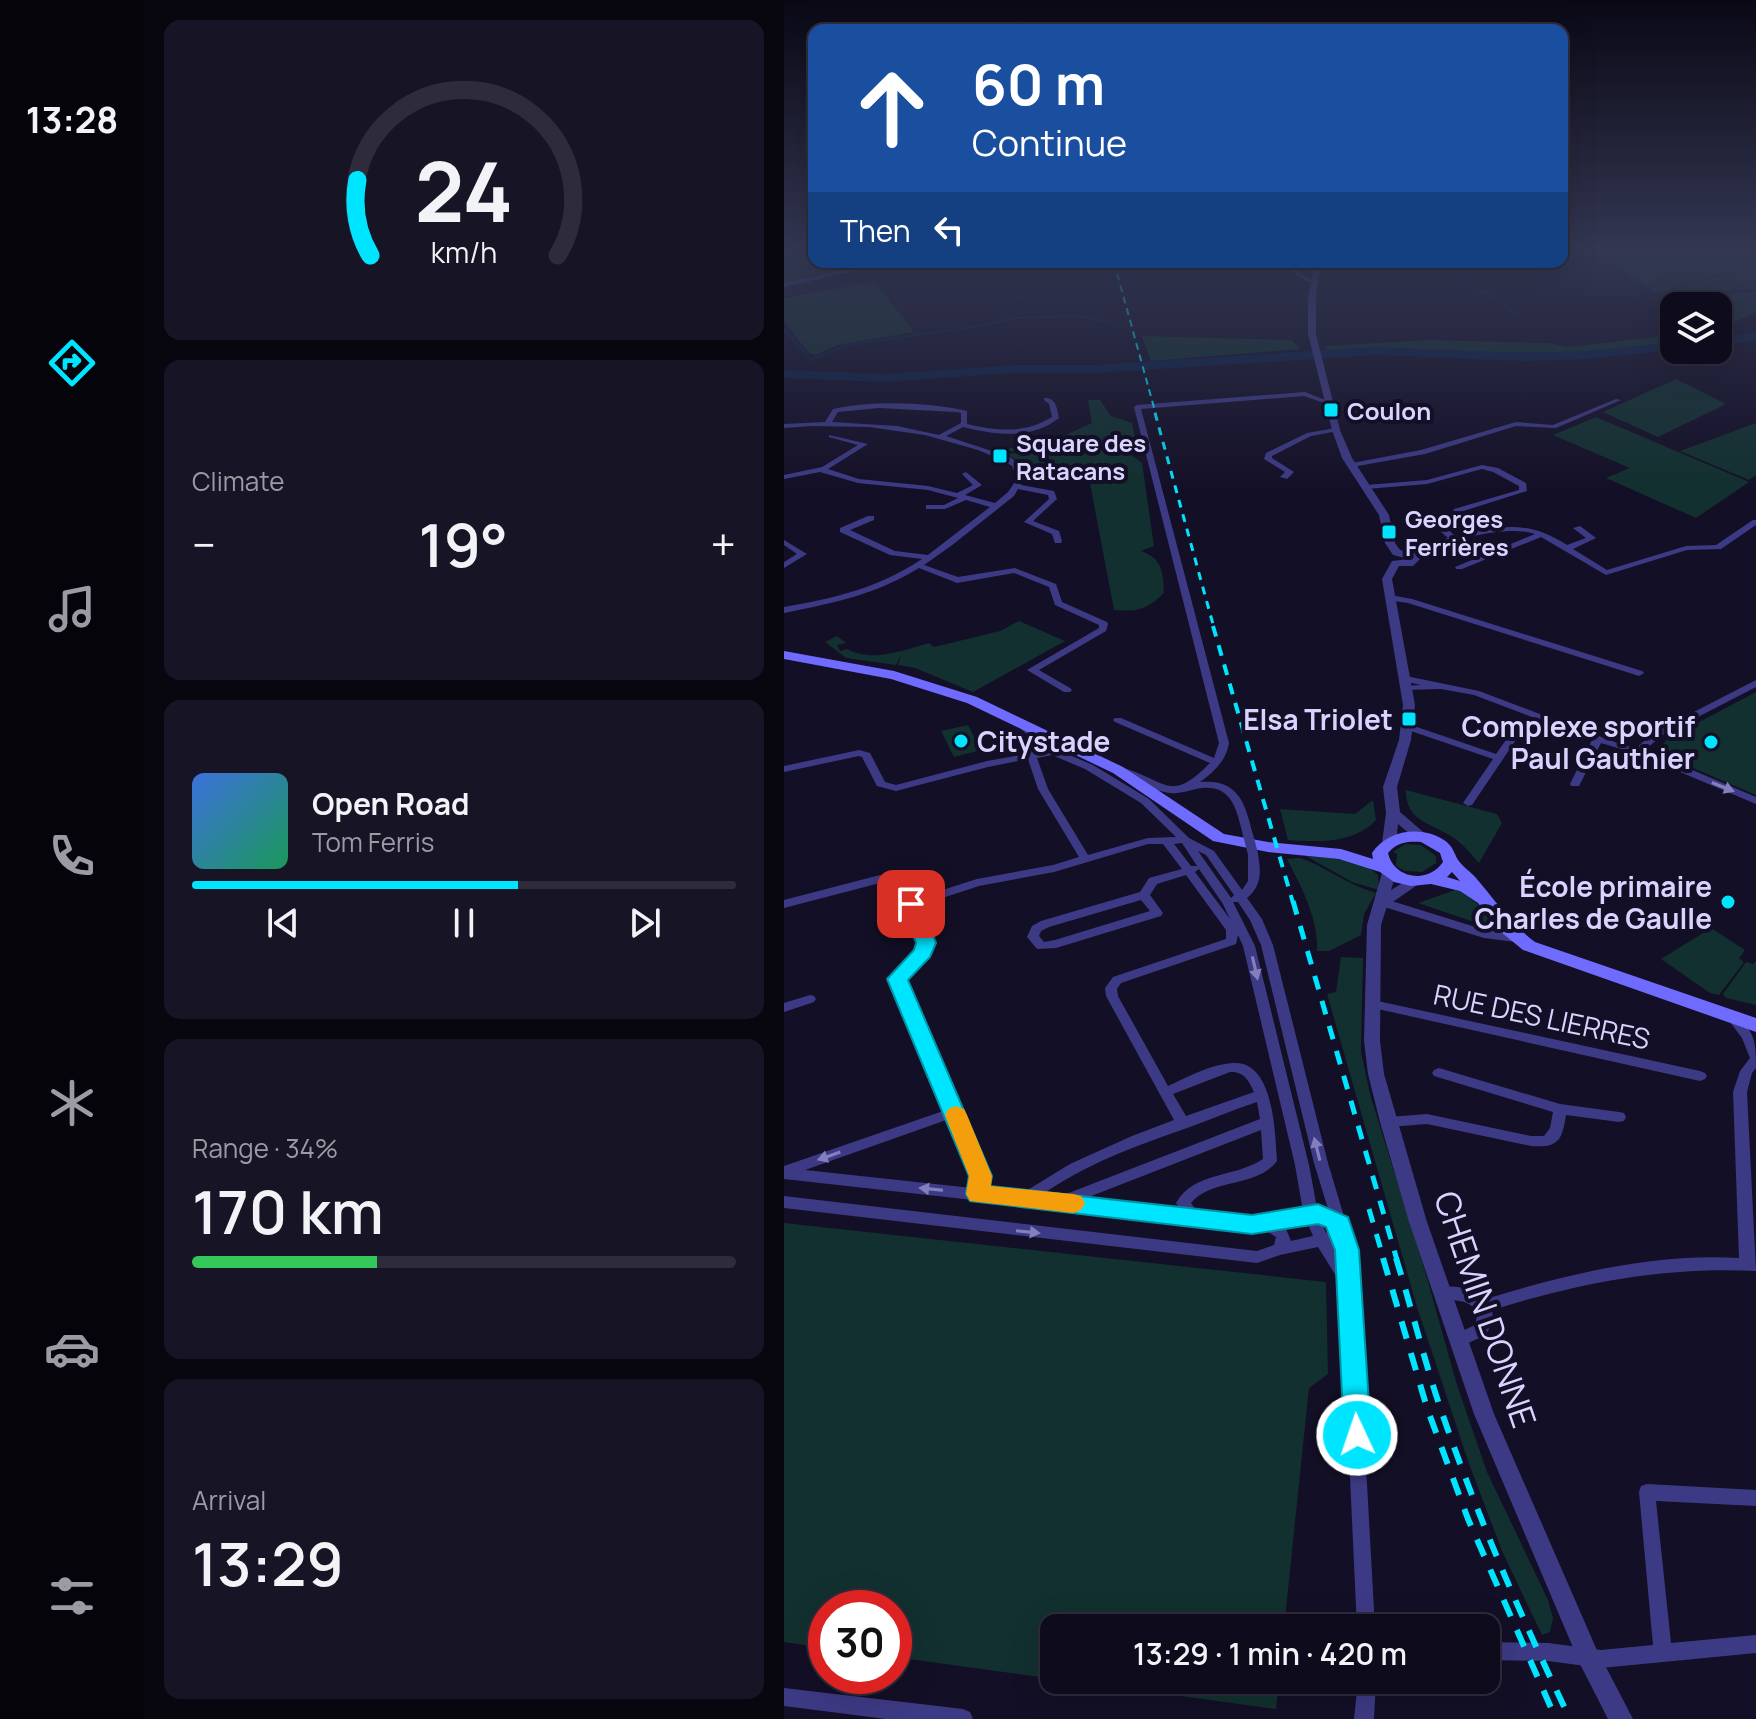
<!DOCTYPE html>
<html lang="en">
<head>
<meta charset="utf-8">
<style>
  body { margin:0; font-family:Manrope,sans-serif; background:#171425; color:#f1f3f6; height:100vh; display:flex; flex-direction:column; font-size:30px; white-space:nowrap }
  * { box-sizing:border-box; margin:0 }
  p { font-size:26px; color:#9b9ba3 }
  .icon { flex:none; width:44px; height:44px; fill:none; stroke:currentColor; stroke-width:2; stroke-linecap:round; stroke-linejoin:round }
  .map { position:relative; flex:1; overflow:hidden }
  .panel { display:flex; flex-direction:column; gap:20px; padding:20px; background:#08060f; width:640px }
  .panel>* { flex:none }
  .top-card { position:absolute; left:24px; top:24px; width:760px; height:244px; border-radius:16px; box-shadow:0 8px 32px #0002,0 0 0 2px #2e2b3b; background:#1a4fa0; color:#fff; overflow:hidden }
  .controls { position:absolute; left:876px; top:292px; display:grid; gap:16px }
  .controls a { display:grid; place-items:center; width:72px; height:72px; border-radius:16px; background:#0e0b1c; box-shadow:0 8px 32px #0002,0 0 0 2px #2e2b3b; font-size:40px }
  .speed { position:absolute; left:24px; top:1590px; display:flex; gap:16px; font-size:40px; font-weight:700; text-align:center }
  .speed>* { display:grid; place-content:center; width:104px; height:104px; border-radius:50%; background:#0e0b1c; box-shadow:0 8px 32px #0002,0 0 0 2px #2e2b3b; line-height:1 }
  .speed .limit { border:12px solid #d22; background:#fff; color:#111 }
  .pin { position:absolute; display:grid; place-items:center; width:68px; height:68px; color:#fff; margin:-34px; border-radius:16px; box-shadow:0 4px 12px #0006 }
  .me { position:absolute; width:88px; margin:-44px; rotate:357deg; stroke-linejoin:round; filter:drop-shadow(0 0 6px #0008) }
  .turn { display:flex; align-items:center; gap:28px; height:168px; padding:0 32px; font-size:36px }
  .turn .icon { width:104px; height:104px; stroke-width:2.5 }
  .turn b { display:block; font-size:56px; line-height:68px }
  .then { display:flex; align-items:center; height:76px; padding:0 32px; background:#0003; gap:16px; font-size:30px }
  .big { font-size:60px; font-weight:600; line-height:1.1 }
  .panel .tile { flex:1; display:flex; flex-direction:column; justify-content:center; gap:12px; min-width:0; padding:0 28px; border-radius:16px; background:#171425 }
  .panel .dial { align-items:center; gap:0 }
  .dial svg { height:208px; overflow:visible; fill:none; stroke:#2e2b3b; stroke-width:7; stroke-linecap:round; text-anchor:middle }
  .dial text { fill:#f1f3f6; stroke:none }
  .song { display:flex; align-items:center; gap:24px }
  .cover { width:96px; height:96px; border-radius:12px; background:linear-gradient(135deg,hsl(220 70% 55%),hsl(150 70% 35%)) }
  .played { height:8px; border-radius:4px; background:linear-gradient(90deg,#00e5ff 60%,#2e2b3b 60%) }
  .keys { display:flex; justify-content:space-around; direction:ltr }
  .heat { display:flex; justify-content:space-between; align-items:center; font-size:44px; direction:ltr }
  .charge { height:12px; border-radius:6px; background:linear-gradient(90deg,#34c759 34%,#2e2b3b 0) }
  .trip { position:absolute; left:256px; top:1614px; width:460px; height:80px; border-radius:16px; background:#0e0b1c; box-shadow:0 8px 32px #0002,0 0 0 2px #2e2b3b; font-weight:600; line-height:80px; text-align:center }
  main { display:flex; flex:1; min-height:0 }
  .tab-bar { display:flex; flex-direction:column; width:144px; justify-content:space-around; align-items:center; background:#06040b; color:#9b9ba3 }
  .tab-bar .icon { width:56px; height:56px }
  .tab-bar .selected { color:#00e5ff }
  .tab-bar b { font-size:36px; color:#f1f3f6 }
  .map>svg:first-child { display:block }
  .green { fill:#12302f }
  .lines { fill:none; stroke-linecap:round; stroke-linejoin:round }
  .stream { stroke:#0a1f44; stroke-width:2 }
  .river { fill:#0a1f44; fill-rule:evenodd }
  .minor { fill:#3d3a85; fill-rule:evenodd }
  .tertiary { fill:#3d3a85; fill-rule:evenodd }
  .secondary { fill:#6f6bff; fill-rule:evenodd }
  .rail-far4 { stroke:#00e5ff; stroke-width:2; stroke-dasharray:7 5; stroke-linecap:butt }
  .rail-far3 { stroke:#00e5ff; stroke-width:3; stroke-dasharray:8 7; stroke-linecap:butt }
  .rail-far2 { stroke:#00e5ff; stroke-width:4; stroke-dasharray:11 9; stroke-linecap:butt }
  .rail-far1 { stroke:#00e5ff; stroke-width:5; stroke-dasharray:14 12; stroke-linecap:butt }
  .rail { stroke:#00e5ff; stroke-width:6; stroke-dasharray:18 15; stroke-linecap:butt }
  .minor-bridge { stroke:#3d3a85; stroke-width:10 }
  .oneway { fill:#837fbc }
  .route { fill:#00e5ff; stroke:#0095a6; stroke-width:2 }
  .slow { fill:#f59e0b }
  .poi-dot { fill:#00e5ff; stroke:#130f26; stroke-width:3 }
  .labels { text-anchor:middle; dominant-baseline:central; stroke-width:8; stroke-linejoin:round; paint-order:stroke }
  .far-poi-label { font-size:24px; font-weight:bold; fill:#d9d4ff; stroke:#130f26; text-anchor:start }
  .poi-label { font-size:28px; font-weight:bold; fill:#d9d4ff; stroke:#130f26; text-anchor:end }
  .street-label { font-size:28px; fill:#d9d4ff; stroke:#130f26 }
  .near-street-label { font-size:34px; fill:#d9d4ff; stroke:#130f26 }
</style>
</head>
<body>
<main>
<nav class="tab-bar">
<b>13:28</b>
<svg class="icon selected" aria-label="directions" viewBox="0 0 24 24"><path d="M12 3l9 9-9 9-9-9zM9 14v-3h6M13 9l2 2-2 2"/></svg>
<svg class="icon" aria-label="music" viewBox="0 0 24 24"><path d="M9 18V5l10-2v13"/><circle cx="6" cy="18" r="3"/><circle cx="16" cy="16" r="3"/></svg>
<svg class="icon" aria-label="phone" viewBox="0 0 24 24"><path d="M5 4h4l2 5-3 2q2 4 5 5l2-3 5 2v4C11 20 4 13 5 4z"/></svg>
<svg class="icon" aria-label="climate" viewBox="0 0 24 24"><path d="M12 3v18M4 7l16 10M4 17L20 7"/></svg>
<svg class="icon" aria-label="car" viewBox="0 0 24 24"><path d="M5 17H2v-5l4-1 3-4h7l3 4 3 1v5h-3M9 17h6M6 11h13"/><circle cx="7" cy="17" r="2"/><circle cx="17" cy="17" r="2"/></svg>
<svg class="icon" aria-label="filters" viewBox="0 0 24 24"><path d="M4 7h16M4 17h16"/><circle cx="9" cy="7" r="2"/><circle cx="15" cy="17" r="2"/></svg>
</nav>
<section class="panel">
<div class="tile dial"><svg viewBox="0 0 100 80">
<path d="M14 69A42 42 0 1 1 86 69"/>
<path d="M14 69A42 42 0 0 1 9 40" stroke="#00e5ff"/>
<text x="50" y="56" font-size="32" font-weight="700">24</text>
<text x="50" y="72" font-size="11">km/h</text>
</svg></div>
<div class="tile"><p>Climate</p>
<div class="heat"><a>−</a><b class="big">19°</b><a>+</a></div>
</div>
<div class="tile">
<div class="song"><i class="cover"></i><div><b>Open Road</b><p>Tom Ferris</p></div></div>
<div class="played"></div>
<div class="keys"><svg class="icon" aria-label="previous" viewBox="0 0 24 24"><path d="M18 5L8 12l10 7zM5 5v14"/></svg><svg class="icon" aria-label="pause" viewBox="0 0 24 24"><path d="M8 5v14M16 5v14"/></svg><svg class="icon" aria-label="next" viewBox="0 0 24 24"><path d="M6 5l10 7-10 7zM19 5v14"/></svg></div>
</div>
<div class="tile"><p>Range · 34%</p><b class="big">170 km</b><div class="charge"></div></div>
<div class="tile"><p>Arrival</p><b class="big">13:29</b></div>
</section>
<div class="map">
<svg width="972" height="1719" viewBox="0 0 972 1719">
  <rect width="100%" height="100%" fill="#130f26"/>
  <path class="green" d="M860,249L909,252L841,271L822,258Z
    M925,249H972V264L872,293L840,272Z
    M30,257V262H63L67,266L0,283V264Z
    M972,265V289L874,294Z
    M90,281L130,332L54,345L32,355L25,353L0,322V298Z
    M972,292V312L950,322L934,323V306H892L877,297Z
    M890,335V344L803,353L542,350L541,346L645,340L764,343L784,347Z
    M358,336L507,340L517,349L367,361Z
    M892,379L942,404L874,437L819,412Z
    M304,400H316L327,416L348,423L352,444L334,449L345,448L347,455L358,463L370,546L357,551C378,558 379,572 380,593C362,610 354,612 330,610L304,473L243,472L237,463L223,454L248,451H213L277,437L308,423Z
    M812,417L965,482L912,518L822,478L846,468L769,435Z
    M972,423V475L965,480L896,451Z
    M235,621L281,641L189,692L131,668L114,665L117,655L112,665L62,658L41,642L53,636L62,643L53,645L56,651L63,649C89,663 119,650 145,643L150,647L216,631Z
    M972,692V795L881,756L878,745L885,738Z
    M184,725L197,750L170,757L157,731Z
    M622,790L713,814L718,823L695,863C687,854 678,843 667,836C646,823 621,820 622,790Z
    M589,800L592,820C570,844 533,842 504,840L496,809L571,814Z
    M621,844L637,845L652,856V863L638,872L621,871L612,866L613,854L609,852Z
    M522,856C546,859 575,857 594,875L595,890L568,882Z
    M516,858C543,867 563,885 592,893L580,914L577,935L545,951H533C535,920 517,886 503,859Z
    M674,889L696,906L711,929L634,903Z
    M927,928L961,950L955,958L960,962L935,995L926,993L877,959Z
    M557,957L579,958L577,1052L586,1094L643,1278L673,1385L703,1472L764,1600L769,1618L766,1632L758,1635L718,1551L684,1461L633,1307L543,994L552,992Z
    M972,961V1005L942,998L939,994L962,962L969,964Z
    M0,1223L542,1282L544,1374L525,1388L500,1628H270V1679L110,1657V1608H42V1648L0,1642Z
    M279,1680H495L492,1709Z"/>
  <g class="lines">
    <path class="stream" d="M499,262L516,285
      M658,271L706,294L733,316
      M0,329L27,360L63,345L202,325L228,318L294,316L327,322"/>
    <path class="river" d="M972,332V340L934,346V338Z
      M890,342V350L802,359L739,361L592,355L311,373H232L100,382L0,378V370L100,374L232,365H311L592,347L739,353L802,351Z"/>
    <path class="minor" d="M97,262H107L0,287V283Z
      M501,262H507L517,274L534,283L529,284L513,276Z
      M521,392L549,403L546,405L520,396L357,409L445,743C442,761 430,772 416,782C455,779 461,803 469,835L464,838L459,835C452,807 447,782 412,789C403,791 395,794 387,793C371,792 347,779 334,771L339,768L343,769C385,783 387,802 426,763L331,722L329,720L331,718H337L430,758L435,743L350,407L353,405Z
      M260,398C272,397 273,408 275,418C247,440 212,435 179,427L162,436L226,457L234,463L241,479L237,485L270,491L273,499L249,521L275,531L278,541L277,543H271L268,534L240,522L265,499L264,495L234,489L230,496L167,546L140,565L174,577L231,568L272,584L278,602L323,622L324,624L322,631L255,670L286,688L288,690L286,692H280L243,670L315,628V625L271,605L265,587L230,573L173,583L135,568C91,595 49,603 0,613V607C52,598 94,588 138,559L106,555L56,532V528L84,516H90V520L66,530L111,551L144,555L206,507L182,500L161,509H142V505H160L174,498L144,490L74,483L36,472L0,479V475L38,467L74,445L45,437V435L84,444L44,469L75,479L144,486L173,493L189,485L178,474L182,472L198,485L181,495L211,503L224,492L233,479L228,466L220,461L194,450L141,435L85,427L28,426L0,428V424L41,422L49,409C86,400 147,402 183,411V424C213,431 241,434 268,417L265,404L260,400ZM95,408L172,412L177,413V423L155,435L113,426L48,422L54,412Z
      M832,399L837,400L772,428L732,426L641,454L568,467L564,465L568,463L637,450L732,422L769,425Z
      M552,428L554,429V431L527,436L488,456V458L510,472L503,479L496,477L501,472L480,459L482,453L523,433Z
      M698,465L714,468L742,483L743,491L673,513L669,511L670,509L735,490V486L709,472L698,469L643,484L582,489L578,487L582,485L643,480Z
      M644,516H650L671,536C717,526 742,519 783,545L802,538L789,528L796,526L812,538L789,549L823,570L902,546L932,545L969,520H972V525L937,549L903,550L822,575L757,537L678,569H672L671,567L751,534C725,525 677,538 652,546C642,549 632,555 622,556V552L631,548L664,538L644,520Z
      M0,540L23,554L0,568V562L13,554L0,545Z
      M606,595L628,599L858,671L860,673L855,676L852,675L624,603L603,600V596Z
      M622,676L695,691L836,744L852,748L871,732L972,680V687L877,736L861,750L972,797V804L851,753L817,743L796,784L795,786H787L786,784L808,740L690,695L657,689L620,690L618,688L620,686L637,685L619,681L617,679Z
      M737,722L742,725L688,805L684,806L679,803L709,759L621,729L619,727L621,725H627L712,754L734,723Z
      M241,725L244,726L271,748L277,749L278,752L309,765L365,799L405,838L430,851L458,890L464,881V854L469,851L474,854C477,872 478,885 463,898L478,919L489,945L544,1163L570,1250L591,1628H573L557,1284L534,1247L496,1255L473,1263L0,1208V1196L473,1251L490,1245L492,1237L479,1229L468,1231L0,1179V1166L162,1110L107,979C113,970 132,952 134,943C136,932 118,890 109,885C104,882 101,883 96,883L0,908V900L96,875L116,880L123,886L130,899L193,879L269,865L295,857L254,789L244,759L204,767L112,791L93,786L78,757L75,756L0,772V766L75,750L86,753L101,782L112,785L203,761L242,754L247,751L261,750L238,730L236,728ZM268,755L301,769L357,803L392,837L364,838L304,855L264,789L253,758ZM398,843L413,866H407L390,844ZM364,844H379L398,869L365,878L356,892L257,921L248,926L243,937L253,949L272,948L377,916L379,913L366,895L373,884L402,875L442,930V939L329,977L321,988L322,996L390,1120L348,1136L286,1164L237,1194L202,1190L203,1176L177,1114L178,1112L174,1108L119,979C145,944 154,951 134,906L195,886L270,872ZM414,851L422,855L450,895L447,898ZM415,869L439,904L446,919L411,872ZM357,900L366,911L271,940L260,942L255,936L257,931L265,927ZM449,902H454L466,920L477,945L530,1163L545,1212L533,1208L525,1165L471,946ZM454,935L459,946L511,1165L519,1211L468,1219L414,1213L407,1203C428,1178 473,1188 493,1161C491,1133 490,1060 449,1063C427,1064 404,1077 384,1086L334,996L333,989L337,983L452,944ZM446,1072C460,1071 465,1081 470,1092L402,1116L389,1094ZM473,1102L476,1119L277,1196L276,1198L256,1196C301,1164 352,1146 403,1128C425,1120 449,1110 473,1102ZM165,1119L189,1176L188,1188L21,1170ZM477,1130L479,1159C451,1178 410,1171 392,1203L397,1211L297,1200ZM523,1222L529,1236L507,1241L502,1229L498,1226ZM537,1222L549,1227L542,1233ZM553,1242L556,1257L548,1244Z
      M598,898L701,930L732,934L738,938L732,942L700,938L594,905L592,902L594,899Z
      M26,995L30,996L32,999L30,1002L0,1012V1003Z
      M589,1000L916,1071L921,1073L923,1076L921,1079L916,1081L585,1007L583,1004L585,1001Z
      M952,1018C972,1030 972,1046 972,1068L968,1073L963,1092L972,1271C882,1266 794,1283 708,1310L709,1320L702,1335L675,1347L670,1345L667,1340L670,1335L691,1325L694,1312C682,1297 669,1302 653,1298L650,1293L653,1288C670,1284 688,1288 702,1299C783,1274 870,1253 955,1258L949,1092L956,1071L966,1058L958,1038L946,1022L948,1019Z
      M655,1068L776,1104L835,1112L840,1113L842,1117L840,1121L835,1122L782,1115C778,1141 774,1148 747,1146L643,1124L605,1127L600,1126L598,1122L600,1118L605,1117L643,1114L747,1136H760L766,1128L769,1112L650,1076L648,1073L650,1070Z
      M863,1484L972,1490V1506L872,1501L887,1643L972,1635V1653L817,1668L764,1661L702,1660V1642L764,1643L817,1650L869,1645L855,1492L857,1486Z
      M574,1680H592L590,1719H570Z
      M0,1688L179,1709L186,1712L189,1719H102L0,1706Z"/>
    <path class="tertiary" d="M531,262H537L532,297V334L556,430L568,458L605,515L611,543L616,550L629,552L636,559L629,566H615L608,579L631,705L627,740L613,787L616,812L645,837L638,841L633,840L614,824L612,843L605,847L598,843L602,813L599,787L615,740L619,705L598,579L608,561L625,559L609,555L601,543L595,515L558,458L548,430L524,334V297Z
      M605,868L612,873L607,890L627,878H637L639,881L603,906L597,925L596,1041L600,1074L643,1222L710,1414L812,1648L849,1719H824L796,1664L690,1414L625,1222L596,1122L584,1074L580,1041L583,925L598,873Z"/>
    <path class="secondary" d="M0,651L110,671L193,697L339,767L440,834L484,842L557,849L589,859L588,853C603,830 637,825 660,840C669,846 670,853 674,860C679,867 687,872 692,878C711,900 727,924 751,942L972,1018V1032L739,950L717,932L694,903L676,891L647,884L627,886L610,882L596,872L555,859L484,852L429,841L329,773L183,703L107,679L0,659ZM637,842L656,853L659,862C644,884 610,879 604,853C613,842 624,841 637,842ZM668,872L676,881L663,877Z"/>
    <path class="rail-far4" d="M330,262L372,415"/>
    <path class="rail-far3" d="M371,413L430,628"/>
    <path class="rail-far2" d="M429,626L509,903"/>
    <path class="rail-far1" d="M509,901L613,1260
      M585,1209L600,1260"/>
    <path class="rail" d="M599,1258L643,1408L684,1519L772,1719
      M612,1258C627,1306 639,1356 655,1404C691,1511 737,1617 786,1719"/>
    <path class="minor-bridge" d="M464,835L469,854"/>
  </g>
  <defs><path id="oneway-solid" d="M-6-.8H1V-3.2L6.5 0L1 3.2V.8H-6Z" transform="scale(2)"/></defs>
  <g class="oneway">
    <use href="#oneway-solid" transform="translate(939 787) rotate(22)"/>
    <use href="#oneway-solid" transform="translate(471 968) rotate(77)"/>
    <use href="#oneway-solid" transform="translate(533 1149) rotate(-104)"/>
    <use href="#oneway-solid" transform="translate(45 1156) rotate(161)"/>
    <use href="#oneway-solid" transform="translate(147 1189) rotate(-174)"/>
    <use href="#oneway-solid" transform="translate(244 1232) rotate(6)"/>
  </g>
  <linearGradient id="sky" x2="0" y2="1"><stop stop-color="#0a0815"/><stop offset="0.51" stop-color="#333752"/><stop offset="1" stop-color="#333752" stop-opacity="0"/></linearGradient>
  <rect width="972" height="490" fill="url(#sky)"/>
  <path class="route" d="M127,897L137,904L152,943L146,957L124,980L208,1176L206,1186L468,1215L534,1204L564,1217L575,1250L587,1435L583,1444L573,1448L564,1444L560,1435L551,1250L542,1227L534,1224L468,1234L186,1201L182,1194L185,1176L103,979L130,950L132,943L118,904Z"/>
  <path class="slow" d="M172,1106L180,1109L183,1115L208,1176L207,1186L289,1194L297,1196L301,1203L297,1210L289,1213L186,1201L182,1194L185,1176L161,1115L164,1109Z"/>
  <g class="poi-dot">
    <rect x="539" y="402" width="16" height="16" rx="4"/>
    <rect x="208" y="448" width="16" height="16" rx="4"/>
    <rect x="597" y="524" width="16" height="16" rx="4"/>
    <rect x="617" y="711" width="16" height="16" rx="4"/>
    <circle cx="177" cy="741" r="8"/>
    <circle cx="927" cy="742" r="8"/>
    <circle cx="944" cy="902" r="8"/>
  </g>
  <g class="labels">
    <g class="far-poi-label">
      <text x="563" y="410">Coulon</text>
      <text x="232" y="442">Square des<tspan x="232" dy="28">Ratacans</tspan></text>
      <text x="621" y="518">Georges<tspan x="621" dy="28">Ferrières</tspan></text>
    </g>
    <g class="poi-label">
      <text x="609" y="719">Elsa Triolet</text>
      <text x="911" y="726">Complexe sportif<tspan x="911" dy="32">Paul Gauthier</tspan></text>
      <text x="193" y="741" text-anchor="start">Citystade</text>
      <text x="928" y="886">École primaire<tspan x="928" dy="32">Charles de Gaulle</tspan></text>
    </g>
    <g class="street-label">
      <text transform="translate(758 1016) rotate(12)">RUE DES LIERRES</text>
    </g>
    <g class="near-street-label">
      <text transform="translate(702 1309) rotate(71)">CHEMIN DONNE</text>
    </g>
  </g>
</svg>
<div class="controls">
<a><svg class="icon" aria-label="layers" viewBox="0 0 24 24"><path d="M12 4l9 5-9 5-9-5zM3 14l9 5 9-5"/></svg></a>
</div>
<div class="speed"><div class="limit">30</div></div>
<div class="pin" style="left:127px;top:904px;background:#d93025"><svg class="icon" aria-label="arrive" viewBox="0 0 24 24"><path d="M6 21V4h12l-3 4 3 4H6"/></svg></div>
<svg class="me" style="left:573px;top:1435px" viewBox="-20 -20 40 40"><circle r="17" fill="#00e5ff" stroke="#fff" stroke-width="3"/><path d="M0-11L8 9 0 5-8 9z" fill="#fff"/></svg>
<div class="trip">13:29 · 1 min · 420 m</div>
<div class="top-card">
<div class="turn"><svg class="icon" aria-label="ahead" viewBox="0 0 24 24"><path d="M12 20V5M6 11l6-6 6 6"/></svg><div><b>60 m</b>Continue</div></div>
<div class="then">Then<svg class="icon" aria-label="left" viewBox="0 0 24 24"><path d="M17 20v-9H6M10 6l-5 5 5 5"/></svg></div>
</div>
</div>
</main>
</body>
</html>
